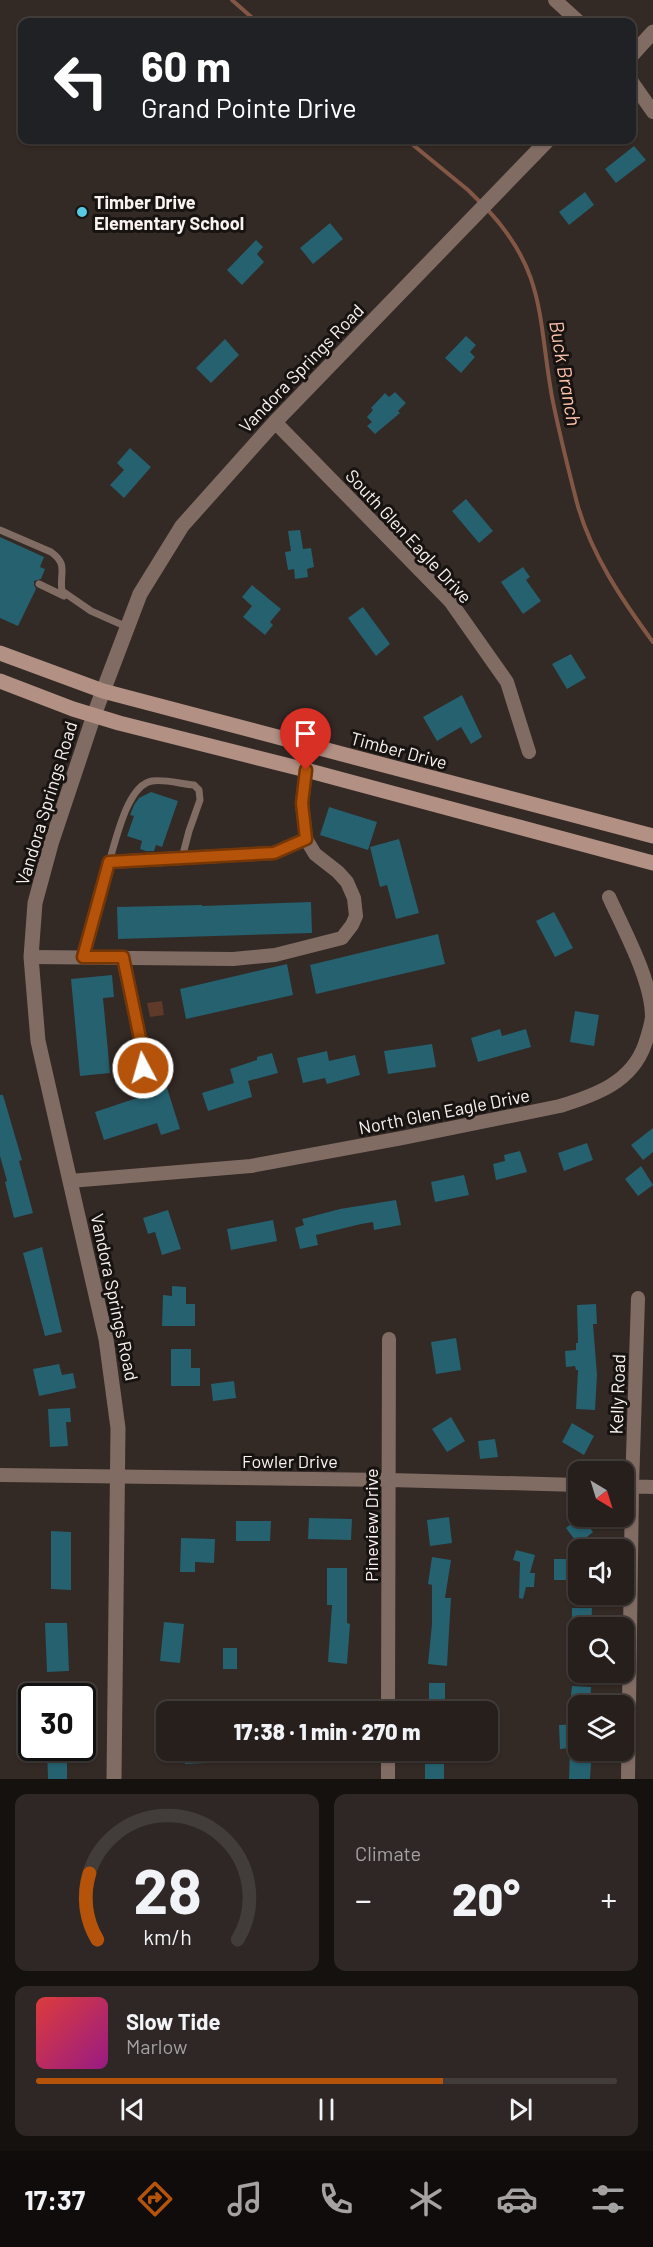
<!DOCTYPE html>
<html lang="en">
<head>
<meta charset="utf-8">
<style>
  body { margin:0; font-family:Barlow,sans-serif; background:#2e2725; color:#f1f3f6; height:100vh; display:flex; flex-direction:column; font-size:22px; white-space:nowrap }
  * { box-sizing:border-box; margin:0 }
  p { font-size:20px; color:#a4a2a3 }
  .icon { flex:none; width:33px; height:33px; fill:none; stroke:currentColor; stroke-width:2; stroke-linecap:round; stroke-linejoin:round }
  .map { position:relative; height:1779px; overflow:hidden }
  .panel { display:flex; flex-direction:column; gap:15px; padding:15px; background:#15110f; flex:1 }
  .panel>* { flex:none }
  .top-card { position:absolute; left:18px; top:18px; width:618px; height:126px; border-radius:12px; box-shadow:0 2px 4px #0004,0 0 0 2px #423d3b; background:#202124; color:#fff; overflow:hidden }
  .needle { width:39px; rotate:142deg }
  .fabs { position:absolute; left:568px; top:1461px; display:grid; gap:12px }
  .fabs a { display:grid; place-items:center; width:66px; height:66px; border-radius:12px; background:#261f1c; box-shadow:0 2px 4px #0004,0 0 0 2px #423d3b; font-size:30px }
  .speed { position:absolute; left:18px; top:1683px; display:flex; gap:12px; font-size:30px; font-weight:700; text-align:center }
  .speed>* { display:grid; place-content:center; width:78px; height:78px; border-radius:50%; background:#261f1c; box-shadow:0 2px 4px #0004,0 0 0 2px #423d3b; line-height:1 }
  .speed .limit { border:3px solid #111; border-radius:9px; background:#fff; color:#111 }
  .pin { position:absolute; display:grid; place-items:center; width:51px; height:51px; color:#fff; margin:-62px -26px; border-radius:50% 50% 50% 0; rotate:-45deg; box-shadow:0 0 6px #0007 }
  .pin .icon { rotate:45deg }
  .me { position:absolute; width:66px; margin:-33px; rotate:354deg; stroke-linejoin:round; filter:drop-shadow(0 0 4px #0008) }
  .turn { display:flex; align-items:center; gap:21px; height:126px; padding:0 24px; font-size:27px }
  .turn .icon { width:78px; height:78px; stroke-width:2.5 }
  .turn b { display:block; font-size:42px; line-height:51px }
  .big { font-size:45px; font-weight:800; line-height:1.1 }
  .panel .card { flex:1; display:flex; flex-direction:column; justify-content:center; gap:9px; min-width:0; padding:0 21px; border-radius:12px; background:#2e2725 }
  .panel .dial { align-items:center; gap:0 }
  .dial svg { height:156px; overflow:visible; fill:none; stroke:#423d3b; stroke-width:7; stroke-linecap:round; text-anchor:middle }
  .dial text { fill:#f1f3f6; stroke:none }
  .song { display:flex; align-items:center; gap:18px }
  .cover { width:72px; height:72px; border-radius:9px; background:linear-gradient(135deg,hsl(0 70% 55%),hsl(310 70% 35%)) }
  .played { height:6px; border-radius:3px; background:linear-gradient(90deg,#b45309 70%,#423d3b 70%) }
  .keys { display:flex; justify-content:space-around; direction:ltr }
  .heat { display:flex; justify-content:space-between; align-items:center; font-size:33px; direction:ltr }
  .panel .tiles { flex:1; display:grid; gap:15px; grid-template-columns:1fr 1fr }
  .card:last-child { grid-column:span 2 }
  .trip { position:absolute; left:156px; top:1701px; width:342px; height:60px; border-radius:12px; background:#261f1c; box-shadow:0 2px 4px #0004,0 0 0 2px #423d3b; font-weight:800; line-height:60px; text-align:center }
  .tabs { display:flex; height:96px; justify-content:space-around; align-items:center; background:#0f0c0b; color:#a4a2a3 }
  .tabs .icon { width:42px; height:42px }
  .tabs .on { color:#b45309 }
  .tabs b { font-size:27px; color:#f1f3f6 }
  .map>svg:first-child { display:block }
  .green { fill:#5f392a }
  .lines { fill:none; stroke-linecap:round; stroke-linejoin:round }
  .stream { stroke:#835746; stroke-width:4 }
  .building { fill:#25616f }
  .service { stroke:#816c64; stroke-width:7 }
  .minor { stroke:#816c64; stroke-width:14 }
  .tertiary { stroke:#816c64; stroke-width:15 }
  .secondary { stroke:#b29184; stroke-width:15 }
  .route-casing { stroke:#753606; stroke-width:15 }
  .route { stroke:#b45309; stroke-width:10 }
  .poi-dot { fill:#57c9e2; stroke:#171311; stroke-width:2 }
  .labels { text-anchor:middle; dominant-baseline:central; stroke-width:6; stroke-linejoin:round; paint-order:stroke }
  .poi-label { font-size:18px; font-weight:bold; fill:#faf2f0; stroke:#171311; text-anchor:start }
  .street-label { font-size:18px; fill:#faf2f0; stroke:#171311 }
  .water-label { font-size:20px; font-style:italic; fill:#ffc3ac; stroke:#171311 }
</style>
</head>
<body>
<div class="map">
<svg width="653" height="1779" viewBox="0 0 653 1779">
  <rect width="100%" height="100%" fill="#332925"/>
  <path class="green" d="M162,1001L164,1015L150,1017L147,1003Z"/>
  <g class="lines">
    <path class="stream" d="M232,0L257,22
      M407,140L468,190L481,203
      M486,208C546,271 538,319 552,397C559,432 568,468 577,503C591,554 622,600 653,642"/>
  </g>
  <path class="building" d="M634,146L646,160L616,183L605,169Z
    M585,192L594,205L569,225L559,212Z
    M330,223L343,239L313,264L300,248Z
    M256,240L263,247L257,254L264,262L242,285L227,270Z
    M466,336L476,345L470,352L475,357L461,373L445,358Z
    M225,339L239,355L211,383L196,368Z
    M395,392L406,403L398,411L400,413L375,434L367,426L372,422L367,417L373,410L371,408L385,393L389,397Z
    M130,448L151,467L124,498L110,485L124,470L117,463Z
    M466,499L493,531L479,543L452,511Z
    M300,530L303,549L311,548L314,567L307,569L308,577L295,579L294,569L288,570L285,552L291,551L288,531Z
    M0,537L44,557L40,567L45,569L41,579L34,581V585L36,589L18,626L0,618Z
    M523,567L530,577L526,580L541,601L523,614L501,582Z
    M252,585L281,609L270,622L273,625L265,635L243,617L252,606L242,597Z
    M363,607L390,644L376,656L348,618Z
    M571,654L586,678L567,689L552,664Z
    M462,695L482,737L471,744L461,727L437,741L423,717Z
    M151,792L178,801L162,847L156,845L154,851H146L140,849L142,841L127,836L134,816L130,815L134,805L139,798Z
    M329,807L377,822L368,850L320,835Z
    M399,839L419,913L396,919L387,885L380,887L370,847Z
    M311,902L312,933L118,939L117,907L202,905V906Z
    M554,912L573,948L555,957L536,921Z
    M438,934L445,964L316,994L310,965Z
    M287,964L293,995L186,1019L180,989Z
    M112,975L114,997L103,998L110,1073L80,1076L71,979Z
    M575,1011L599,1015L594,1046L570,1042Z
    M500,1029L502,1036L526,1029L531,1047L478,1062L471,1038Z
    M432,1044L436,1067L388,1074L384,1051Z
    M327,1051L329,1061L355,1055L360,1075L327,1084L325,1078L303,1083L297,1058Z
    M272,1053L278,1073L248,1081L252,1097L208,1111L202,1093L234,1083L230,1069L257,1060V1057Z
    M167,1088L180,1129L161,1135L157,1123L104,1140L95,1112Z
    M0,1095H3L22,1160L19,1161L33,1213L14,1218L5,1182L7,1181L0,1156Z
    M653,1128V1152L643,1160L631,1145Z
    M587,1143L593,1160L564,1171L558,1153Z
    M520,1151L527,1172L496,1180L493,1164L505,1161L504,1155Z
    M641,1166L653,1185L638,1196L625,1179Z
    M464,1175L469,1195L435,1202L431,1182Z
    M396,1200L401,1225L374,1230L373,1222L361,1224L316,1235L318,1245L300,1249L295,1228L304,1225L302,1219L340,1209Z
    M168,1210L181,1249L162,1255L155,1232L148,1234L143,1218Z
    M273,1220L277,1241L231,1250L227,1229Z
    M42,1247L62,1332L45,1336L23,1253Z
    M172,1286L186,1287V1304H195V1326H162L163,1295L172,1296Z
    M596,1304L597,1324H593L597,1375L595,1410L576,1409L578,1370H576L575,1366L566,1367L565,1351L576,1350V1343H578L577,1305Z
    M456,1338L461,1370L436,1374L431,1342Z
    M171,1349H191V1368H200V1386H171Z
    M59,1364L62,1375L73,1373L76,1388L39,1396L33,1369Z
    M234,1381L236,1398L213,1401L211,1384Z
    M70,1408L71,1422H66L68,1446L50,1447L48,1409Z
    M451,1417L465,1441L447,1452L432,1429Z
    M572,1423L594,1436L584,1455L562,1442Z
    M495,1439L498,1457L480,1459L478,1441Z
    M581,1516L593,1532L578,1544L566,1528Z
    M449,1517L452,1543L430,1546L427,1520Z
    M309,1518L352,1519L351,1540L308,1539Z
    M236,1521H271L270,1541H236Z
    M51,1531L71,1532V1590L51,1589Z
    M181,1538L215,1539L214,1563L195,1562V1572H180Z
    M516,1550L535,1555L530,1573H535L534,1587H526L523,1599L519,1598L520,1562L513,1560Z
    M432,1557L451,1560L445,1598H451L447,1666L428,1664L432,1624V1585L428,1584Z
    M554,1559H579V1580H554Z
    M327,1568H347V1623L350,1624L347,1664L328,1662L332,1605H327Z
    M572,1608H592L591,1628H572Z
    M164,1622L184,1624L180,1663L160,1661Z
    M45,1623H67L69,1671L47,1672Z
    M223,1648H237V1669H223Z
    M429,1683H445V1704H429Z
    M572,1686L591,1687L590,1706H570Z
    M579,1724V1763H591L590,1779H569L570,1748L560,1749L559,1725Z
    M47,1748H67V1779H48Z
    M184,1750H206L207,1763L185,1764Z
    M425,1764H444V1779H425Z"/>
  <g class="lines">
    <path class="service" d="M0,530L51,552C69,565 59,573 62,591L91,611L127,627
      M39,584L64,596
      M109,862C116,841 127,785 152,781C165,779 181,784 194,785L199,790L200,800L189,831L182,858"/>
    <path class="minor" d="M555,0L579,22
      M632,82L653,112
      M275,422L450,601L507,682L529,752
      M31,957L233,959L275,955L342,938L352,925L356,916L354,898L347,882L338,872L315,854L306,839L302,803L306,770
      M83,957L109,862L274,853L306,839
      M123,957L141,1043L143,1068
      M70,1181L251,1166L402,1138L560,1106C596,1095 632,1082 645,1044C648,1035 651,1026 652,1017C652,981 624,930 609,897
      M0,1475L390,1480L579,1485
      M624,1486L653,1487
      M388,1712L389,1339
      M388,1779V1750
      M628,1779L632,1487L638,1298"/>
    <path class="tertiary" d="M632,55L653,32
      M114,1779L118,1428L106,1339L38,1041L31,957L35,903L51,844L94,715L140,594L182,526L275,422L548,140"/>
    <path class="secondary" d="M0,653L103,691L653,836
      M0,681L73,709L119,723L306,770L653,863"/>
  </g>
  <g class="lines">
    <g class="route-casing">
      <path id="route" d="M143,1068L141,1043L123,957H83L109,862L274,853L306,839L302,803L306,770"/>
    </g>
    <use href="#route" class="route"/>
  </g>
  <circle class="poi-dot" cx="82" cy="212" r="6"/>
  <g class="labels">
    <g class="poi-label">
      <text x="94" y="202">Timber Drive<tspan x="94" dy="21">Elementary School</tspan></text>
    </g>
    <g class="street-label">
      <text transform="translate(301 368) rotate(-46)">Vandora Springs Road</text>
      <text transform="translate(409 536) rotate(47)">South Glen Eagle Drive</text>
      <text transform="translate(399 750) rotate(15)">Timber Drive</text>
      <text transform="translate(46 803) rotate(-73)">Vandora Springs Road</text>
      <text transform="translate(444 1111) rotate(-11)">North Glen Eagle Drive</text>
      <text transform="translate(115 1297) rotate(78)">Vandora Springs Road</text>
      <text transform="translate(617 1394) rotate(-88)">Kelly Road</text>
      <text x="290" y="1461">Fowler Drive</text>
      <text transform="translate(371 1525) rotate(-90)">Pineview Drive</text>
    </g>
    <g class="water-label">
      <text transform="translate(566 373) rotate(80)">Buck Branch</text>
    </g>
  </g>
</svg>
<div class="fabs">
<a><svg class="needle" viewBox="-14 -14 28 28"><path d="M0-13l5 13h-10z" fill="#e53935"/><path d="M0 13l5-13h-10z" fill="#a4a2a3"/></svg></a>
<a><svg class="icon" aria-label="sound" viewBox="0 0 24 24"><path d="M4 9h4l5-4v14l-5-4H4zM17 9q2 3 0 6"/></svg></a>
<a><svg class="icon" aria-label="search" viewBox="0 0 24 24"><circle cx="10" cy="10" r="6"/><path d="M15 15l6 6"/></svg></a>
<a><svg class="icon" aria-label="layers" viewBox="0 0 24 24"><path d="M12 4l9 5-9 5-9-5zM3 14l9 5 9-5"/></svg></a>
</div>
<div class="speed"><div class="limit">30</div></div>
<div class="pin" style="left:306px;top:770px;background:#d93025"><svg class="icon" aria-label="arrive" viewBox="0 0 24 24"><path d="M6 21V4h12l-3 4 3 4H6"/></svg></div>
<svg class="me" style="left:143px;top:1068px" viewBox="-20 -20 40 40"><circle r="17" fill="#b45309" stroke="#fff" stroke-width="3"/><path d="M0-11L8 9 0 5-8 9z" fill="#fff"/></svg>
<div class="trip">17:38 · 1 min · 270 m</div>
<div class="top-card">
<div class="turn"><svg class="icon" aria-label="left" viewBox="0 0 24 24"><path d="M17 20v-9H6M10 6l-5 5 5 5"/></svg><div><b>60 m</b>Grand Pointe Drive</div></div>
</div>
</div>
<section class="panel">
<div class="tiles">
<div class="card dial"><svg viewBox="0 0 100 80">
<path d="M14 69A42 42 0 1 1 86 69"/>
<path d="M14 69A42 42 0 0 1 10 35" stroke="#b45309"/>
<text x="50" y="56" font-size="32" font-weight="700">28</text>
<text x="50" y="72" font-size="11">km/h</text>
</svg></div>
<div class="card"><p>Climate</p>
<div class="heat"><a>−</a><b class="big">20°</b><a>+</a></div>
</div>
<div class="card">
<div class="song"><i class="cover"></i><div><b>Slow Tide</b><p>Marlow</p></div></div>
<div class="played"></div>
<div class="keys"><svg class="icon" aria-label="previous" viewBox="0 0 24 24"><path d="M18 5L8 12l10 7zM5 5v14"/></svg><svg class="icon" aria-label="pause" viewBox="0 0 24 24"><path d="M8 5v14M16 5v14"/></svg><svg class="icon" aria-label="next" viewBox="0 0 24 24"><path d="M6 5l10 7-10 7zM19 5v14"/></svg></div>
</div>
</div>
</section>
<nav class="tabs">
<b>17:37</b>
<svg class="icon on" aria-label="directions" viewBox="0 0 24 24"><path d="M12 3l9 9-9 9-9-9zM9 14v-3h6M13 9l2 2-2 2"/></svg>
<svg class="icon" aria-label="music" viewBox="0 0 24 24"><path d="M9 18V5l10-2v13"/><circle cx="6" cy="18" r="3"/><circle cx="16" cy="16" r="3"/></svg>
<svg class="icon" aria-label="phone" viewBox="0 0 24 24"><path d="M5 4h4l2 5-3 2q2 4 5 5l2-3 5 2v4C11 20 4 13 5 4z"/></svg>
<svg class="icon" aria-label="climate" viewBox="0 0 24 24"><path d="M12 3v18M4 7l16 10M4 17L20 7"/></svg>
<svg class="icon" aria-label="car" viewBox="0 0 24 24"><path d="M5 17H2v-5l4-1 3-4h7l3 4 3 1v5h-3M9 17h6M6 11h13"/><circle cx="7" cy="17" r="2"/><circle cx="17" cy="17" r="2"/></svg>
<svg class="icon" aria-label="filters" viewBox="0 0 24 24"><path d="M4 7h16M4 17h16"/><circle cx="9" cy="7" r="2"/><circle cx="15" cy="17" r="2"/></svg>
</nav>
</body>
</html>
